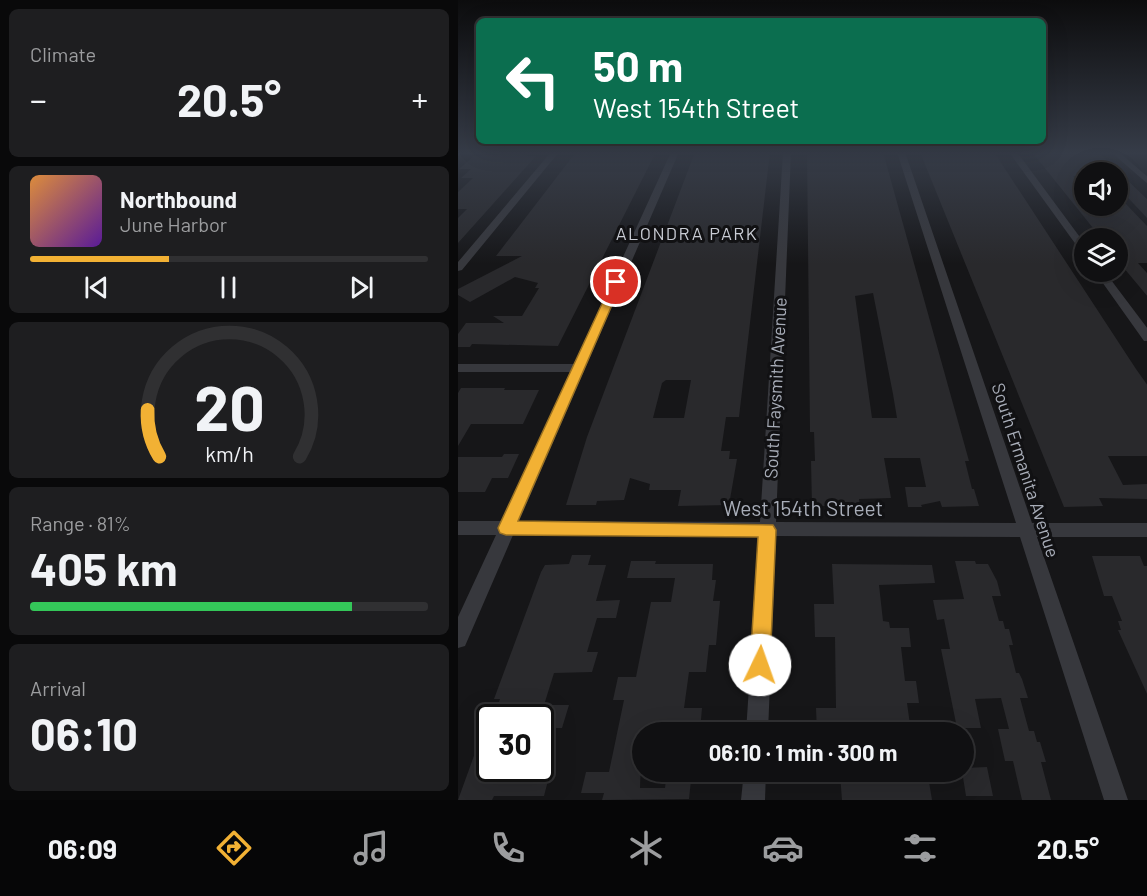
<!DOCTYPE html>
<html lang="en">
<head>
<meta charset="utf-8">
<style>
  body { margin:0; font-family:Barlow,sans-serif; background:#1e1e20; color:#f1f3f6; height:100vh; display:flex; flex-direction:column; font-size:22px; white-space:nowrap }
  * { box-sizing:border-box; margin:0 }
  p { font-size:20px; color:#9c9d9f }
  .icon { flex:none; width:33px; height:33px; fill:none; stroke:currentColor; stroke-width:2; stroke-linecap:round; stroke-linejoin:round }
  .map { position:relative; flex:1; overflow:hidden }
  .panel { display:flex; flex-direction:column; gap:9px; padding:9px; background:#09090a; width:458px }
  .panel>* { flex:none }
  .banner { position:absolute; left:18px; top:18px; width:570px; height:126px; border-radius:9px; box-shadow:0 6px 24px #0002,0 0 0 2px #303032; background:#0b6e4f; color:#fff; overflow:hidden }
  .buttons { position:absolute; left:616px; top:162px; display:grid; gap:12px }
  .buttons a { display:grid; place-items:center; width:54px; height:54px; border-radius:50%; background:#101012; box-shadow:0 6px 24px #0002,0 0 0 2px #303032; font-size:30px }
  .speed { position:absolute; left:18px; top:704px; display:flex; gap:12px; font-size:30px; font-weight:700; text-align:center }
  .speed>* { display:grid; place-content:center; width:78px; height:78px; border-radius:50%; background:#101012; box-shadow:0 6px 24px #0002,0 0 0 2px #303032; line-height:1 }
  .speed .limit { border:3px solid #111; border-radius:9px; background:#fff; color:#111 }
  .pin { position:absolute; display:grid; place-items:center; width:51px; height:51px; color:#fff; margin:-26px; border:3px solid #fff; border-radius:50%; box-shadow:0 2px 6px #0007 }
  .me { position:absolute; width:66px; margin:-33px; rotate:3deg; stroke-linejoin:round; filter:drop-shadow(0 0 4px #0008) }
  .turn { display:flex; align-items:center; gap:21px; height:126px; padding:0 18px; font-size:27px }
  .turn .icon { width:78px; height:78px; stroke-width:2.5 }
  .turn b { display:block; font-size:42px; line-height:51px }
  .big { font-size:45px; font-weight:700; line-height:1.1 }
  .panel .widget { flex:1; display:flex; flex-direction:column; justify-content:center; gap:9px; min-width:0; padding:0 21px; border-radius:9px; background:#1e1e20 }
  .panel .dial { align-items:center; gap:0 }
  .dial svg { height:156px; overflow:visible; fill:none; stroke:#303032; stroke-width:7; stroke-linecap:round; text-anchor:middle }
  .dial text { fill:#f1f3f6; stroke:none }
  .song { display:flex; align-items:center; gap:18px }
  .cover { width:72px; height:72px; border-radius:9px; background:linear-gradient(135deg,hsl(30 70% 55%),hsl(270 70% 35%)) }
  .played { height:6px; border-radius:3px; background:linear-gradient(90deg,#f2b134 35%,#303032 35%) }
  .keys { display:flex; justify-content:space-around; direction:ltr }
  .heat { display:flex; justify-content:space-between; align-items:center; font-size:33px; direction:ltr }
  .charge { height:9px; border-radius:4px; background:linear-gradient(90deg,#34c759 81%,#303032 0) }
  .trip { position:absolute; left:174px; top:722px; width:342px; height:60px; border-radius:30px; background:#101012; box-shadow:0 6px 24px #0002,0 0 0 2px #303032; font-weight:700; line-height:60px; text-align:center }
  .dock { display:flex; height:96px; justify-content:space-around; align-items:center; background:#060607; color:#9c9d9f }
  .dock .icon { width:42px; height:42px }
  .dock .current { color:#f2b134 }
  .dock b { font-size:27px; color:#f1f3f6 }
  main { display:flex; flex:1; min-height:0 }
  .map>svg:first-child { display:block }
  .building { fill:#29292c; fill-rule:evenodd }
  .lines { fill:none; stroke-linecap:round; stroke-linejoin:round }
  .street { fill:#37383d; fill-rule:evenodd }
  .route { fill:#f2b134; stroke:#9d7322; stroke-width:1.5 }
  .labels { text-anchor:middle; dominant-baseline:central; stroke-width:6; stroke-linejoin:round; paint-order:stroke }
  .far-quarter-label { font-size:18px; letter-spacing:1.5px; fill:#c9ccd4; stroke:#111113 }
  .street-label { font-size:18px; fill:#a8adb8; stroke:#111113 }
  .near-street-label { font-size:21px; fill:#a8adb8; stroke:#111113 }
</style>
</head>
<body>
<main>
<section class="panel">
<div class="widget"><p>Climate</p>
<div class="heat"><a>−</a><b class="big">20.5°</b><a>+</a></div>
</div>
<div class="widget">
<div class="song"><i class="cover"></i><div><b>Northbound</b><p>June Harbor</p></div></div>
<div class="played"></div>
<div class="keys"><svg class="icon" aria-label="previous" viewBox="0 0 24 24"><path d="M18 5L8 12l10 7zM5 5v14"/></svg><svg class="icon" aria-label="pause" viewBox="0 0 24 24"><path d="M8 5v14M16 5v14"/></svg><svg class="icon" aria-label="next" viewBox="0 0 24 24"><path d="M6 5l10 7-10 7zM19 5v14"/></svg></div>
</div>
<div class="widget dial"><svg viewBox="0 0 100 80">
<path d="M14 69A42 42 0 1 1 86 69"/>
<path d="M14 69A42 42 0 0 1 8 45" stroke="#f2b134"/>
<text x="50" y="56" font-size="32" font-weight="700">20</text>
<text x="50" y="72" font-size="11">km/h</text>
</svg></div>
<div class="widget"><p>Range · 81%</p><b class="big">405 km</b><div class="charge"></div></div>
<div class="widget"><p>Arrival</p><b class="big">06:10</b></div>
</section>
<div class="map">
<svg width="690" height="800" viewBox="0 0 690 800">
  <rect width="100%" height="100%" fill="#161618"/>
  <path class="building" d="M118,152H198L100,346L14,344L12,347H0V334L8,323H46L35,316H64L81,288H77L80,283L57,277L12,302L0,295V289L64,256H38Z
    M237,152H312L281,417H268L263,451H272L271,459H279L271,505L220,506L223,490H191L192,484L172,478L166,500L139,501L138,505H108L129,437ZM208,380H233L226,418H195L204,383Z
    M349,152H425L511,461H507L514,489H516L521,506L484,507L482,501L463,505L464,507H450L447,487H468L462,458H426L433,498L401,499L402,506H354L353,461H357L356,432H352ZM415,293L435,394L439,418H414L397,296Z
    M462,152H536L678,369L690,386V456H650L665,485L690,484V499L641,498L645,506L606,507Z
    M574,152H640L690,200V219L660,187V172H627V176H615L627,190V206L668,204L690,227V263H680L690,274V297L660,261V238H643Z
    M52,153H72L69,156H78L0,243V218L9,209H0V192L15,178H3L13,169H1L16,156Z
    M3,388H47L46,390H81L65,424H13L0,446V393Z
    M46,454H61L50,478H34L27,492H0V457H44Z
    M114,555H133L130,565H148L138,601L162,600L158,618H139L129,652H140L134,672L96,673L86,705H111L104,728H82V717H36L42,699H36L83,572L87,565L111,564Z
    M634,556H682L686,566H690V696L660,630H663L660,621H664L654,596H646Z
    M173,561H198L197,564H255L254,580H258L255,601H262L258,645H251L248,672H231L226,708H244L242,731L184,732L182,788H207L209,771H234L231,799L144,800L146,793H123L128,772H151L166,700H155L160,677H178L193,602H213L217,578H169Z
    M497,561H517L518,564H530L539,581L543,596H534L541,621H545L547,629H551L555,645H551L558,673H561L564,679L570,698H562L571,731H576L579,742H582L588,762H583L593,800H564L555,761H547L540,729H551L543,698L517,699L523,728H499L483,649H492L486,619L479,620L475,600L506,599Z
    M374,564L474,565L477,583L421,585L425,621L431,622L432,628H451L453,647H443L447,681H458L461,703H449L453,732H359L358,708H378L377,637H357L356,604H376Z
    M30,717L32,780H63L67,768L93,769L86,796H36L34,800H0Z
    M529,767L535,796H508L504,771L506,768Z
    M442,772L444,783L471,782L474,800H384L382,774Z"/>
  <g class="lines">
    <path class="street" d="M0,152H6L0,156Z
      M93,152H101L4,270L0,271V262Z
      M213,152H221L61,521L302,522L325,152H333L318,522L558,523L439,152H447L574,523H690V537H579L670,800H646L562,537L318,536L310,732H288L301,536L55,535L7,646L0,648V617L38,535H0V521H44L112,372H0V364H116Z
      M551,152H559L627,244V254L624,253Z
      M653,152H661L690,177V184Z
      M637,272H647L690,329V341H686Z
      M286,771H308L307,800H283Z"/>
  </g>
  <linearGradient id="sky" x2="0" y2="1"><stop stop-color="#0c0c0d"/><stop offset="0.58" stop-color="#363c48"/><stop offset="1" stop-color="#363c48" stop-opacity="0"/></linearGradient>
  <rect width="690" height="264" fill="url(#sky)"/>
  <path class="route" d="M155,280L164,282L60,521L315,525L318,530L312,665L309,672L302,675L295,672L292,665L300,537L48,535L42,533L40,528Z"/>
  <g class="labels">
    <g class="far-quarter-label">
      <text x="229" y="233">ALONDRA PARK</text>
    </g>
    <g class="street-label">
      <text transform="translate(317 388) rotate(-87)">South Faysmith Avenue</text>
      <text transform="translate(568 470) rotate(72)">South Ermanita Avenue</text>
    </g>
    <g class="near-street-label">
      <text x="345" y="507">West 154th Street</text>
    </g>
  </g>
</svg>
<div class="buttons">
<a><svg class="icon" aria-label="sound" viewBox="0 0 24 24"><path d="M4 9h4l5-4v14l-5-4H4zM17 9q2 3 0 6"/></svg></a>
<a><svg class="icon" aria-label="layers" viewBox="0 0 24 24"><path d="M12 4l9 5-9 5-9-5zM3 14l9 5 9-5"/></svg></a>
</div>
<div class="speed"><div class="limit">30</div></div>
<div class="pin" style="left:158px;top:282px;background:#d93025"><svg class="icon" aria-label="arrive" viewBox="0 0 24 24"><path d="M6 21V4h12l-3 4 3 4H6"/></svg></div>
<svg class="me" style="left:302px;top:665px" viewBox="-20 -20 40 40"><circle r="19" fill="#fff"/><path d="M0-13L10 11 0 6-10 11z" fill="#f2b134"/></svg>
<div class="trip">06:10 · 1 min · 300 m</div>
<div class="banner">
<div class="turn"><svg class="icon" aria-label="left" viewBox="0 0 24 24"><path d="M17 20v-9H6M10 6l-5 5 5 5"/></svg><div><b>50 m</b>West 154th Street</div></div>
</div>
</div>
</main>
<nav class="dock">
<b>06:09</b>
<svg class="icon current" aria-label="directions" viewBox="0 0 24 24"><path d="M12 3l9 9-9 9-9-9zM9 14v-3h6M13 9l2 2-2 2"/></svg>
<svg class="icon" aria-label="music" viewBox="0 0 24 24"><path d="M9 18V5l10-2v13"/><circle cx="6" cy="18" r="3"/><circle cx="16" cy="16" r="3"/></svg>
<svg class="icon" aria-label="phone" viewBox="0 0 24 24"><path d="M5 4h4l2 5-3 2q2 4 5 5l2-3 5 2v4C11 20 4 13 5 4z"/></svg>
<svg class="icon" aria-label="climate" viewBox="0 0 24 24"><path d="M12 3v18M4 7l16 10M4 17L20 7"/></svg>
<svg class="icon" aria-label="car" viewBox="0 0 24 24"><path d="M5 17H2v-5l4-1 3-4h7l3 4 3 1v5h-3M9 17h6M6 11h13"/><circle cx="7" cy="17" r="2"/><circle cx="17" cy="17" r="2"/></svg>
<svg class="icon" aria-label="filters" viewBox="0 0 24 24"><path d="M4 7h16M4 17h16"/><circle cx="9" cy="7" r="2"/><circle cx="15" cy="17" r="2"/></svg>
<b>20.5°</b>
</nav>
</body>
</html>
